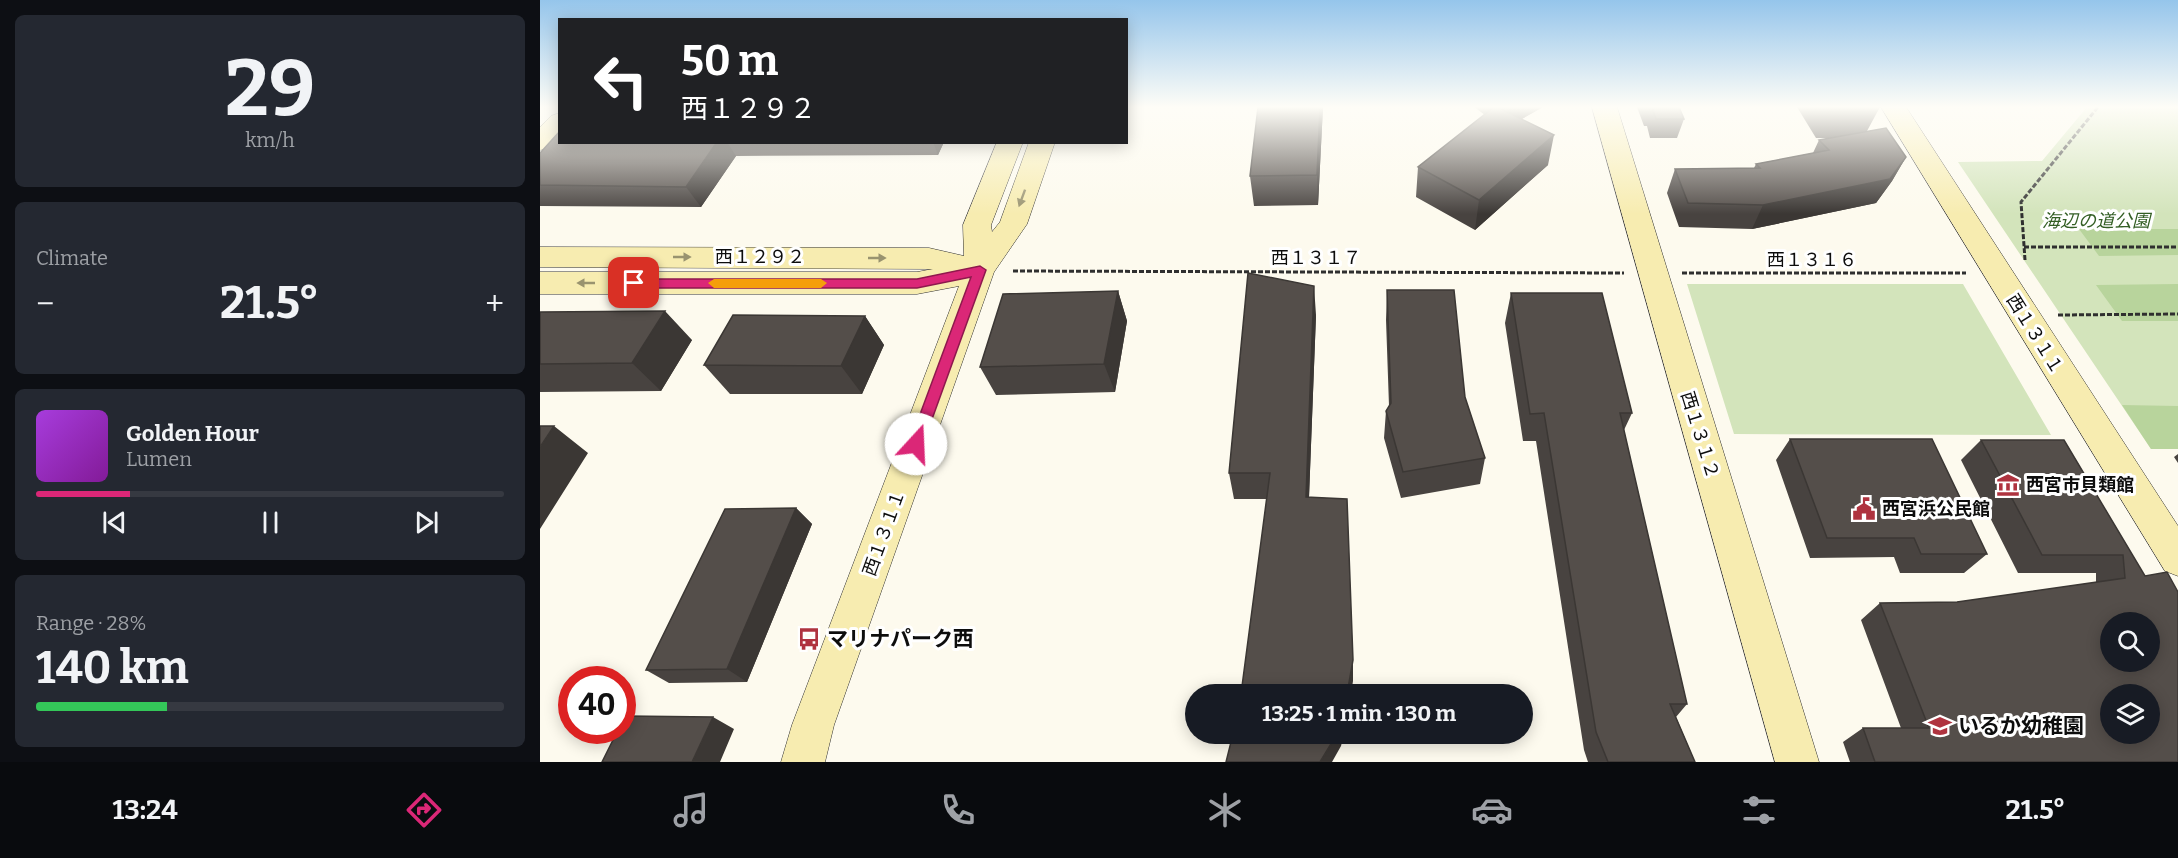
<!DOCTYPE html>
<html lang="en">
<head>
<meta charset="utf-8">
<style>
  body { margin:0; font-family:Bitter,"Noto Sans JP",serif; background:#242831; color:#f1f3f6; height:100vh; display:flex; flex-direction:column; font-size:22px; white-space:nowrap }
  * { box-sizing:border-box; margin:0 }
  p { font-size:20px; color:#9ea1a6 }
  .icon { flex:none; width:33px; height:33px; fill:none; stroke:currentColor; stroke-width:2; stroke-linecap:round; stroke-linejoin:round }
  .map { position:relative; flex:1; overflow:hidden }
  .sheet { display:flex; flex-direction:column; gap:15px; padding:15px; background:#0d0f14; width:540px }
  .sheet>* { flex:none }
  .top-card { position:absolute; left:18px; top:18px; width:570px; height:126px; border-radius:0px; box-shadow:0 3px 15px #0003; background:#202124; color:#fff; overflow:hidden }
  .tools { position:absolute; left:1560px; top:612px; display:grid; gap:12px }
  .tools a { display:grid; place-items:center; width:60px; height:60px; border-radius:50%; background:#171b24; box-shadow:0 3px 15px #0003; font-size:30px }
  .speed { position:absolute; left:18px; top:666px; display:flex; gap:12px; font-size:30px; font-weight:700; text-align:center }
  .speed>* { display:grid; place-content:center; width:78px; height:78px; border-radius:50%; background:#171b24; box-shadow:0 3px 15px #0003; line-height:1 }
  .speed .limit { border:9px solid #d22; background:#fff; color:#111 }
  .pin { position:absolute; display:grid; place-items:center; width:51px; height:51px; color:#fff; margin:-26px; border-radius:12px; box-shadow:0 3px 9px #0006 }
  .me { position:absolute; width:66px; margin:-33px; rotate:20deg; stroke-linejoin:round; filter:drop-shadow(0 0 4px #0008) }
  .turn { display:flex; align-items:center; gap:21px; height:126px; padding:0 24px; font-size:27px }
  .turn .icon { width:78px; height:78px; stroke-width:2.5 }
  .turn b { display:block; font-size:42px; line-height:51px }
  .big { font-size:45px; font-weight:700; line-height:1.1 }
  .sheet .card { flex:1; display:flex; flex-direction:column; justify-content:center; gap:9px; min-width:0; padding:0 21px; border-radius:9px; background:#242831 }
  .sheet .dial { align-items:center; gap:0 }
  .dial b { font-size:78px; line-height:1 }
  .song { display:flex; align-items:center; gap:18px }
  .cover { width:72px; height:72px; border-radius:9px; background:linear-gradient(135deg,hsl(280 70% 55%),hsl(290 70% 35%)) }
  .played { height:6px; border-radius:3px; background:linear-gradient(90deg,#db2777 20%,#363941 20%) }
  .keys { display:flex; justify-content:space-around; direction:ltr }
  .heat { display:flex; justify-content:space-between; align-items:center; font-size:33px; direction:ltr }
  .charge { height:9px; border-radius:4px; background:linear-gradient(90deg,#34c759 28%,#363941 0) }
  .trip { position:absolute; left:645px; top:684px; width:348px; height:60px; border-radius:30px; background:#171b24; box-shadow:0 3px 15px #0003; font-weight:700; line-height:60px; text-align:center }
  .menu { display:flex; height:96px; justify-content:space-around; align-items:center; background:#090b0e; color:#9ea1a6 }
  .menu .icon { width:42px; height:42px }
  .menu .active { color:#db2777 }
  .menu b { font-size:27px; color:#f1f3f6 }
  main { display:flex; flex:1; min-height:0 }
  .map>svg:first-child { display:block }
  .green { fill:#d3e4bb }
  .forest { fill:#b8d49c }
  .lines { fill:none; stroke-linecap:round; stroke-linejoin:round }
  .secondary-casing { stroke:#2f2f2f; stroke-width:1 }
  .path { stroke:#2f2f2f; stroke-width:3; stroke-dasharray:5 2; stroke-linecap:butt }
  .secondary { fill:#f7ecb0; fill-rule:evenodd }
  .wall { fill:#484340 }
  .shaded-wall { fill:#3b3734 }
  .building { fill:#544e4a; stroke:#3b3734; stroke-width:1.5; fill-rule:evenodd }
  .oneway { fill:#99936f }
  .route { fill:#db2777; stroke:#8e194d; stroke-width:1.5 }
  .slow { fill:#f59e0b }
  .labels { text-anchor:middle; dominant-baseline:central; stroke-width:6; stroke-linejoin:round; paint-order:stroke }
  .park-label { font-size:18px; font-style:italic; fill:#335e24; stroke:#fff }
  .street-label { font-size:18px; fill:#0d0d0d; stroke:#fff }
  .poi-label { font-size:18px; font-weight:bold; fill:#0d0d0d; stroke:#fff; text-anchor:start }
  .near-poi-label { font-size:21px; font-weight:bold; fill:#0d0d0d; stroke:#fff; text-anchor:start }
</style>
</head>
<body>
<main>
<section class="sheet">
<div class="card dial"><b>29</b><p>km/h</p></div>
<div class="card"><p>Climate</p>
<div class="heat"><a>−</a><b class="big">21.5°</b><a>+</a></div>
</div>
<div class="card">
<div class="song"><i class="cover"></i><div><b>Golden Hour</b><p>Lumen</p></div></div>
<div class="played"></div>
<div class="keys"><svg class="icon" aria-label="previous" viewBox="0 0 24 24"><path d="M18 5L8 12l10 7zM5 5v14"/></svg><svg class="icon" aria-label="pause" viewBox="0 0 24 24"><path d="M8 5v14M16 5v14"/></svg><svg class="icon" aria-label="next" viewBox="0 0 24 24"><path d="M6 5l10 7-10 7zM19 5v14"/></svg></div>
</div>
<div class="card"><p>Range · 28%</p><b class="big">140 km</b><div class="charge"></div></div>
</section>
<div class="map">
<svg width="1638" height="762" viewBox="0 0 1638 762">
  <rect width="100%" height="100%" fill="#fdfaee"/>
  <path class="green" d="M1547,107H1638V449H1611L1418,162L1502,161Z
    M1147,284H1423L1511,435L1194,434Z"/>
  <path class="forest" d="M1539,229H1638V255L1559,256Z
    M1638,284V321H1582L1556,285Z
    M1582,405L1638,406V449H1611Z"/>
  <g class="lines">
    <g class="secondary-casing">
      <path id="secondary" d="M1052,107H1077L1279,762H1235Z
        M1341,107H1366L1638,526V576L1625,571Z
        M20,113V137L9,148L0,150V127L11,116Z
        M457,142H483L451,225L452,232L460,222L489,142H515L487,224L454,272L294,725L285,762H241L252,725L419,286L377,294H0V272H377L393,269L0,267V247L389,248L424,256L423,225Z"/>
    </g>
    <path class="path" d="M1484,247H1638
      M1485,260L1481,202L1558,107
      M473,271L1084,273
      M1142,273H1426
      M1518,315L1638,314"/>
    <use href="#secondary" class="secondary"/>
  </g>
  <path class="wall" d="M718,107H783L778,205L714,206L710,176Z
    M934,107H1003L982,119L1008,165L935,230L876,197L878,167L945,115Z
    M1097,107H1139L1144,119L1137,138H1110L1107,126H1104Z
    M1257,107H1340L1327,131L1366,157L1352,181L1336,203L1212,229L1139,227L1127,193L1135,169L1214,168L1216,164L1273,153L1279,140L1290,138H1276Z
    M20,142H404L398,155L196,156L161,207L0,206V153Z
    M847,290L925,397L945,458L940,484L861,498L844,438L846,411L849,406L846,320Z
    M578,291L587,321L575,392L456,395L440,367Z
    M971,293L1092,413L1084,430L1147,704L1136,717L1155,762H1048L1044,750L996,441H983L965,323Z
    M0,312L152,340L121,391L0,392Z
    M776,315L769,497L813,681L726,499H694L689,473Z
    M325,316L344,345L322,394H190L164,365Z
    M1250,439L1447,554L1424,573H1360L1354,557L1270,558L1236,460Z
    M1441,440H1524L1605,576L1638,762H1310L1303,742L1323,728H1361L1321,620L1340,603L1417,602L1556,583V573H1478L1421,460Z
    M1638,454V463L1634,457Z
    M256,508L272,524L207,682L129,683L106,670Z"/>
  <path class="shaded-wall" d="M780,107H783L778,205L777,175Z
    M969,107H1003L965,128Z
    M1014,135L1008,165L935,230L939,200Z
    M177,142H187L196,156L161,207L146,187Z
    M393,142H404L398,155Z
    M1366,157L1352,181L1336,203L1212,229L1223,205Z
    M774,286L776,315L768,523L766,497Z
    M578,291L587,321L575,392L564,364Z
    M125,311L152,340L121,391L92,363Z
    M325,316L344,345L322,394L301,366Z
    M14,426L48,453L0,529V447Z
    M256,508L272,524L207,682L187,669Z
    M813,660V681L811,694H807Z
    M173,717L194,729L180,762H152Z
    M797,734H804L801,746L792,762H780Z"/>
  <path class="building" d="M718,107H780L777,175L710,176Z
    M954,107H957L1014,135L939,200L878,167Z
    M1112,107H1139L1144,119H1116Z
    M1346,128L1366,157L1350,179L1223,205L1148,203L1135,169L1220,168L1216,164L1289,150L1279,140Z
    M20,131V142H177L146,187L0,185V153Z
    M708,273L774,286L766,497L807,499L813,660L807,694H701L730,473H689Z
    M847,290H914L925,397L945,458L863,472L846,411L851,403Z
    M578,291L564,364L440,367L463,294Z
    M971,293H1062L1092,413H1080L1147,704H1130L1155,762H1068L1056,732L1004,413L990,414Z
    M125,311L92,363L0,364V312Z
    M193,315L325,316L301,366L164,365Z
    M0,426H14L0,447Z
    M1250,439H1392L1447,554H1381L1374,538H1287Z
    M1441,440H1524L1605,576L1627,572L1638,592V762H1335L1323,728H1389L1340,603L1417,602L1585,578L1583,555H1502ZM1570,622H1610V662H1570ZM1570,694H1610V734H1570Z
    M256,508L187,669L106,670L185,509Z
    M85,716L173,717L152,762H62L78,730H82V722Z
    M693,734H797L780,762H686Z"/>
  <defs><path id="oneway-solid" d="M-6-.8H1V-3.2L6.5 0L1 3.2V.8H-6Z" transform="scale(1.5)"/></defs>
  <g class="oneway">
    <use href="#oneway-solid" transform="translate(482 198) rotate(110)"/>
    <use href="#oneway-solid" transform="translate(142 257)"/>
    <use href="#oneway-solid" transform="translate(337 258)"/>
    <use href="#oneway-solid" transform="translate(46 283) rotate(180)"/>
  </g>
  <linearGradient id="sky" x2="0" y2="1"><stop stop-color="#95c5eb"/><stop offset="0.5" stop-color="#fefdf7"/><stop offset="1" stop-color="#fefdf7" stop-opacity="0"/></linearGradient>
  <rect width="1638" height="214" fill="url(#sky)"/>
  <path class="route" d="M440,266L446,270L383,444L376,450L369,444L431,277L377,288H94L88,283L94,279H377Z"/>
  <path class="slow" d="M174,279H281L287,283L281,288H174L168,283Z"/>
  <defs>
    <g id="museum-bare" transform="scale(1.8)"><path d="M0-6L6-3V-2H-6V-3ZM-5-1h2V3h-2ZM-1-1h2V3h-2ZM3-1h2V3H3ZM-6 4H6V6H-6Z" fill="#af333f" stroke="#fff" stroke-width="2.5" paint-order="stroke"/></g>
    <g id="civic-bare" transform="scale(1.8)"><path d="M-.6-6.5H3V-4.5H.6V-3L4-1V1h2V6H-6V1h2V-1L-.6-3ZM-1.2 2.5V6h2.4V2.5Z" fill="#af333f" stroke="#fff" stroke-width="2.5" paint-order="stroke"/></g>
    <g id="bus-bare" transform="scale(1.8)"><path d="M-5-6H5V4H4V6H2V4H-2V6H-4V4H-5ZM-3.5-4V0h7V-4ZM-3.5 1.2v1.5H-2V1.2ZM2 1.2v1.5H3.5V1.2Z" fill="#af333f" stroke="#fff" stroke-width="2.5" paint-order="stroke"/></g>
    <g id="school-bare" transform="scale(1.8)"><path d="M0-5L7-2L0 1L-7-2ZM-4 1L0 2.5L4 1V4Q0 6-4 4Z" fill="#af333f" stroke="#fff" stroke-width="2.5" paint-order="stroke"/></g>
  </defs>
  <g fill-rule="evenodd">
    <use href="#museum-bare" x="1468" y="485"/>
    <use href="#civic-bare" x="1324" y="509"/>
    <use href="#bus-bare" x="269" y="639"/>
    <use href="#school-bare" x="1400" y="726"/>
  </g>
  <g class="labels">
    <g class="park-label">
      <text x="1556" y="221">海辺の道公園</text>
    </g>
    <g class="street-label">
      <text x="220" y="257">西１２９２</text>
      <text x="776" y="258">西１３１７</text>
      <text x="1272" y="260">西１３１６</text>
      <text transform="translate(1495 334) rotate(58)">西１３１１</text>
      <text transform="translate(1160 435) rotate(73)">西１３１２</text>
      <text transform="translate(344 533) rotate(-70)">西１３１１</text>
    </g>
    <g class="poi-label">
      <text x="1486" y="485">西宮市貝類館</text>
      <text x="1342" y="509">西宮浜公民館</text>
    </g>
    <g class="near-poi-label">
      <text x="287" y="639">マリナパーク西</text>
      <text x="1418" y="726">いるか幼稚園</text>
    </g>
  </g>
</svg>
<div class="tools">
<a><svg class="icon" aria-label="search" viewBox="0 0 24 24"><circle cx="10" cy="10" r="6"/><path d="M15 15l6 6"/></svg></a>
<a><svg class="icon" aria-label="layers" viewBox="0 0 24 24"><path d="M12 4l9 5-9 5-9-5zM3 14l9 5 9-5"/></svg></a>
</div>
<div class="speed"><div class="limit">40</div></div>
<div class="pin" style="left:94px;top:283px;background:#d93025"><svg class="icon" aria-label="arrive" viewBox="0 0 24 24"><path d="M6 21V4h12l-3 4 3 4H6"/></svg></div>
<svg class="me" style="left:376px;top:444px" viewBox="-20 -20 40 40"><circle r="19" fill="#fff"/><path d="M0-13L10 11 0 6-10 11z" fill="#db2777"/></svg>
<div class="trip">13:25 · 1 min · 130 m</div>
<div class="top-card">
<div class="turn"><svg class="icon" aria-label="left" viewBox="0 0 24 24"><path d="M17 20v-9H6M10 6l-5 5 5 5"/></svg><div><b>50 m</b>西１２９２</div></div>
</div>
</div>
</main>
<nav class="menu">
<b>13:24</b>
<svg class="icon active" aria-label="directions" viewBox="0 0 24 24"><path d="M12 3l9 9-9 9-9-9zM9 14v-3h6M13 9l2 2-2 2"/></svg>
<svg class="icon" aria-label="music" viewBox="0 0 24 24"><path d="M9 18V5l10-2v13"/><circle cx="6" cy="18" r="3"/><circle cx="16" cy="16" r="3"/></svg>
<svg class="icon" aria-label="phone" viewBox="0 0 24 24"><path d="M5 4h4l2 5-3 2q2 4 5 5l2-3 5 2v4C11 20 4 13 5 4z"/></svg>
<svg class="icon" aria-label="climate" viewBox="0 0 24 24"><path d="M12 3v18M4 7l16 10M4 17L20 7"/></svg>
<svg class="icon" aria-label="car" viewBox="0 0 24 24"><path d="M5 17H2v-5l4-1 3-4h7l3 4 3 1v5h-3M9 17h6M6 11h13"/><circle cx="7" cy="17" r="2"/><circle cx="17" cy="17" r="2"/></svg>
<svg class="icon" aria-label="filters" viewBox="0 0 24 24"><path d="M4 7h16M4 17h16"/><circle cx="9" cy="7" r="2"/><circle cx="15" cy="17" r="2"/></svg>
<b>21.5°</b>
</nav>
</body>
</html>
